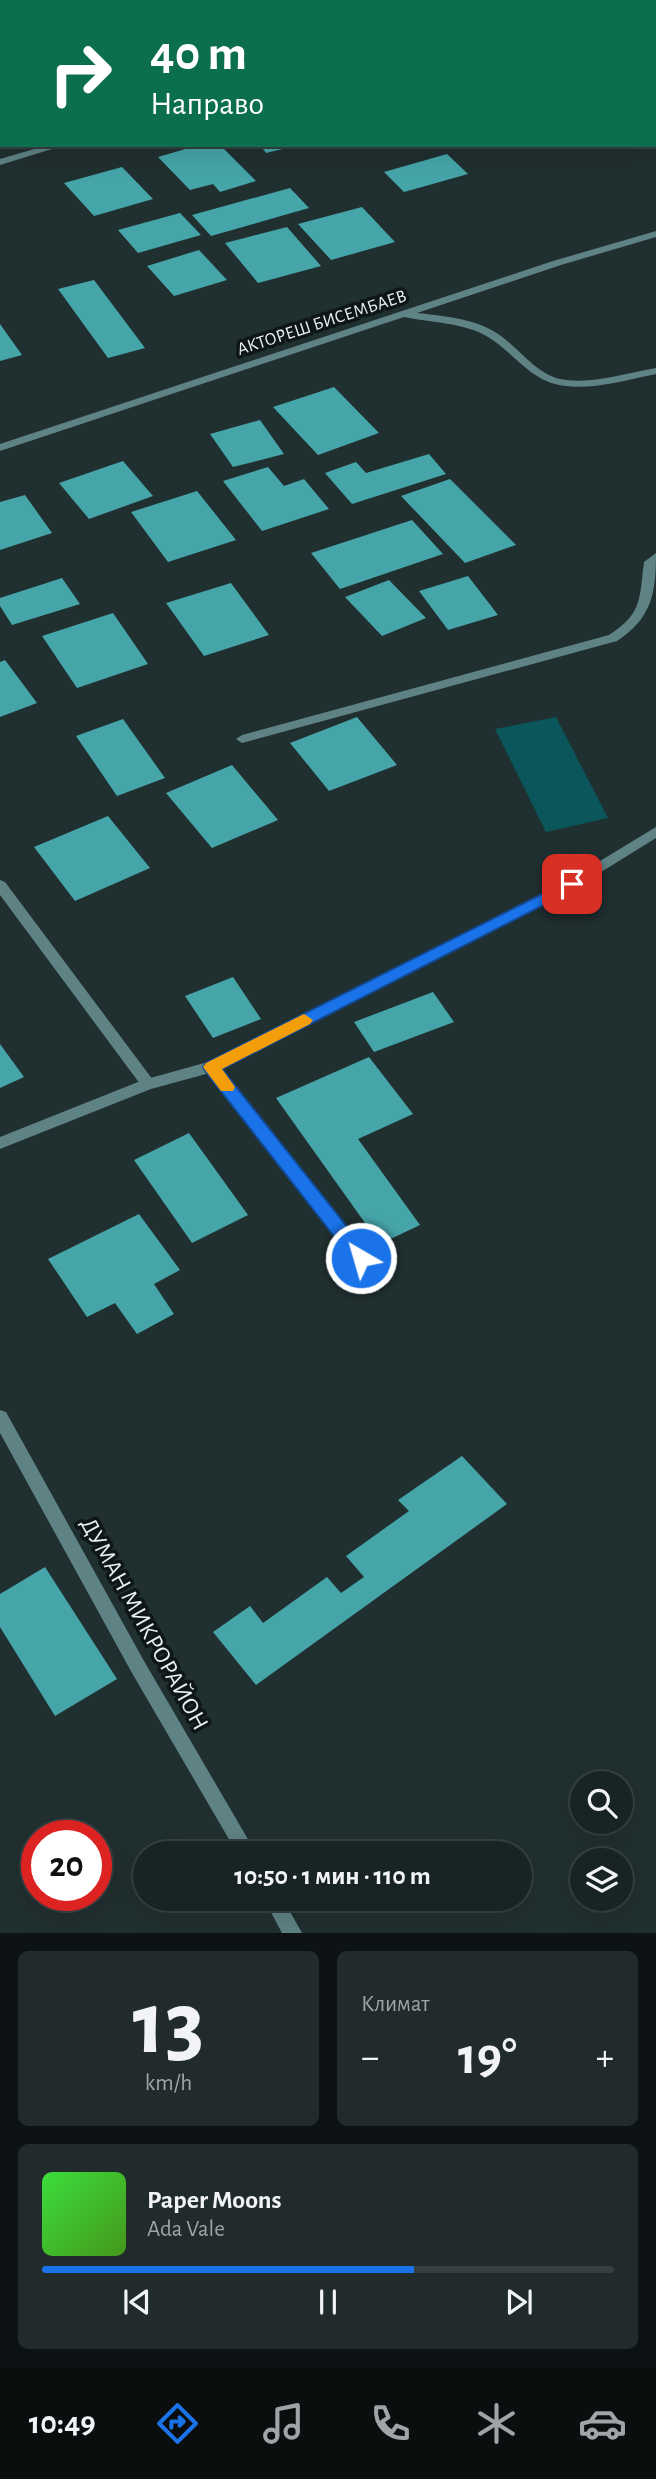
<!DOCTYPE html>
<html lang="ru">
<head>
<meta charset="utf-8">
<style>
  body { margin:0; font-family:"Alegreya Sans",sans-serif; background:#212b2c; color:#f1f3f6; height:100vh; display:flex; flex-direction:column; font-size:26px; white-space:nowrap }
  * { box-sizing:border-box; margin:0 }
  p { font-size:23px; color:#9fa4a6 }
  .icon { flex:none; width:38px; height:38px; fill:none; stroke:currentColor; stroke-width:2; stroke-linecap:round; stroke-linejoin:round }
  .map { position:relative; height:1933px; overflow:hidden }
  .sheet { display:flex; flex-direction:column; gap:18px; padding:18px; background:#0d1314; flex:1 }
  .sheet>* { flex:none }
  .guide { position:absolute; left:0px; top:0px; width:656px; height:147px; box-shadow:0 7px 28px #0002,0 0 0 2px #364041; background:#0b6e4f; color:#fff; overflow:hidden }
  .controls { position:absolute; left:570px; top:1771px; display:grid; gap:14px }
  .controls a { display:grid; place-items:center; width:63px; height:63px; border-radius:50%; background:#182324; box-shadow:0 7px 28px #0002,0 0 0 2px #364041; font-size:35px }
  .speed { position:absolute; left:21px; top:1820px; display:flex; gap:14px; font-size:35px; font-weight:700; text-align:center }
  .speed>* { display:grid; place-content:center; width:91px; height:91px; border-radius:50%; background:#182324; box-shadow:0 7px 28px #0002,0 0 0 2px #364041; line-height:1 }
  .speed .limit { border:10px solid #d22; background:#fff; color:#111 }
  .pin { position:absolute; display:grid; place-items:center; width:60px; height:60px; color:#fff; margin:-30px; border-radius:14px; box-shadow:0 4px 10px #0006 }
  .me { position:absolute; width:77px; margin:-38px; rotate:322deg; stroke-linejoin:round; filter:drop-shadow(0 0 5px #0008) }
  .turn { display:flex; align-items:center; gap:24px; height:147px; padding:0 35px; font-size:32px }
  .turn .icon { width:91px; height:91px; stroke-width:2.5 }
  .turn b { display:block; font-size:49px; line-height:60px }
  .big { font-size:52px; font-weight:700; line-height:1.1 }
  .sheet .widget { flex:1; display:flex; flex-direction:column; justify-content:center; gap:10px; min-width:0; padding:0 24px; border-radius:10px; background:#212b2c }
  .sheet .dial { align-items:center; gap:0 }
  .dial b { font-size:91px; line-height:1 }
  .song { display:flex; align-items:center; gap:21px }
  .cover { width:84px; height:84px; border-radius:10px; background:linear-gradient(135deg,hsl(120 70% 55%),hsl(100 70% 35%)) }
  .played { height:7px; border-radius:4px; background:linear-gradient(90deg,#1a73e8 65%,#364041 65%) }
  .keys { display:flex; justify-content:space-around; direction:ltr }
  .heat { display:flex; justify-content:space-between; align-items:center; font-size:38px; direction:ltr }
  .sheet .tiles { flex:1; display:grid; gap:18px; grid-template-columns:1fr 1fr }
  .widget:last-child { grid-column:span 2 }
  .trip { position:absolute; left:133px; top:1841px; width:399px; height:70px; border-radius:35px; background:#182324; box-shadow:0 7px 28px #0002,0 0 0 2px #364041; font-weight:700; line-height:70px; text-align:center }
  .menu { display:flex; height:112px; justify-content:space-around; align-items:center; background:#0a0e0e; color:#9fa4a6 }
  .menu .icon { width:49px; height:49px }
  .menu .current { color:#1a73e8 }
  .menu b { font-size:32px; color:#f1f3f6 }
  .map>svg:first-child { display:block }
  .green { fill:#0a565a }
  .building { fill:#46a5a9 }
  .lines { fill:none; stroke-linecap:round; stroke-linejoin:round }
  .service { fill:#5f8284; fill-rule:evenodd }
  .minor { fill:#5f8284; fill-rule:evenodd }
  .route { fill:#1a73e8; stroke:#114b97; stroke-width:2 }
  .slow { fill:#f59e0b }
  .labels { text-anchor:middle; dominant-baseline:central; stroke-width:7; stroke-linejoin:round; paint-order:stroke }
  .far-street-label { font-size:18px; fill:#e7f0f1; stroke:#0f1616 }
  .near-street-label { font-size:24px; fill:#e7f0f1; stroke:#0f1616 }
</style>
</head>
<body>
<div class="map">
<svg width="656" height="1933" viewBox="0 0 656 1933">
  <rect width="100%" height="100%" fill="#202f30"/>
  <path class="green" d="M556,717L608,818L546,832L495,729Z"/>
  <path class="building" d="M199,145H220L256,181L220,192L213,184L190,190L158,157Z
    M260,145H295V146L266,153Z
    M447,154L468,174L404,192L384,172Z
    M122,167L153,199L94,216L64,183Z
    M290,188L309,208L211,236L192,215Z
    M362,207L395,242L331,260L298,224Z
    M180,213L201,235L138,253L118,230Z
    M287,227L321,266L258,283L225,243Z
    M199,250L227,280L174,296L147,266Z
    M94,280L145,348L108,358L58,289Z
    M0,324L22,355L0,361Z
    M334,387L379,433L318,455L273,407Z
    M260,420L284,454L233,467L210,434Z
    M429,454L446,474L352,504L325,473L356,462L366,473Z
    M123,461L153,496L89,519L59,483Z
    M268,467L284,486L304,479L329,509L262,531L223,481Z
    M450,479L516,545L465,563L401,496Z
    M197,491L236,540L168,562L131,512Z
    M25,495L52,533L0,550V502Z
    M412,520L443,554L340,589L311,553Z
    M468,576L498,615L448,630L419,591Z
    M62,578L80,604L12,625L0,606V598Z
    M389,580L426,618L382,636L345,597Z
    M231,583L269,635L204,656L166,603Z
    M113,613L148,664L77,688L42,636Z
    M5,660L37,703L0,717V662Z
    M357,717L397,765L329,791L290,743Z
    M123,719L165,778L117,796L76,736Z
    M232,765L278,820L212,848L166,793Z
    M108,816L150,868L75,901L34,847Z
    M233,977L261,1019L213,1038L185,996Z
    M433,992L454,1022L374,1052L354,1022Z
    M0,1044L24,1077L0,1088Z
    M369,1057L413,1114L358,1139L420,1225L380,1244L276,1098Z
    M189,1133L248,1215L192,1243L134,1160Z
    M139,1214L180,1270L154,1284L174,1314L137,1334L115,1303L87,1317L48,1259Z
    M462,1456L507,1504L256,1685L213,1632L250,1606L263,1623L327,1577L341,1593L364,1577L346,1556L409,1511L398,1500Z
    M45,1567L117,1679L55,1716L0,1627V1594Z"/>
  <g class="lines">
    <path class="service" d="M656,553C656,593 652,618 617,641L242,743L236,739L242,735L609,635C643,613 639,599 644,562Z
      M0,880L5,882L153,1080L155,1084L153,1088H143L0,895Z
      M212,1061L217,1063L366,1253L369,1258L366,1263L361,1264L356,1263L207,1071L205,1067L207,1063Z"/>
    <path class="minor" d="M623,0H633V2H624Z
      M654,66H656V72H654Z
      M654,76L656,77V88L654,87Z
      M48,145H65L0,165V159Z
      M656,231V237L561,265L417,313C443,316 472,318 495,332C517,345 534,373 560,379C591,385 626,373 656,368V374C625,380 591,391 559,385C529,379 513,352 488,337C463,322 432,323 404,317L0,451V444L553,261Z
      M656,827V838L577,887L217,1071L151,1089L0,1149V1137L143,1080L208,1062L567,881Z
      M0,1410L6,1412L144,1661L256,1853H237L132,1673L0,1433Z
      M264,1899H283L302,1933H282Z"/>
  </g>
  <path class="route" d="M572,879L577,880L579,884L577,888L222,1069L367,1252L370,1258L367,1263L361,1265L355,1263L206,1072L203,1067L206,1063Z"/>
  <path class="slow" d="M304,1014L313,1020L310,1024L222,1069L235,1087L233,1091H221L203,1067L206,1063Z"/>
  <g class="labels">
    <g class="far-street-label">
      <text transform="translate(322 323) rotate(-18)">АКТОРЕШ БИСЕМБАЕВ</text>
    </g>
    <g class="near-street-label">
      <text transform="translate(144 1624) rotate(61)">ДУМАН МИКРОРАЙОН</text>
    </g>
  </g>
</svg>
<div class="controls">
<a><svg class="icon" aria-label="search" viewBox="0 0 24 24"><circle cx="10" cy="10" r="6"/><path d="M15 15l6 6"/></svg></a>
<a><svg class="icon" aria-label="layers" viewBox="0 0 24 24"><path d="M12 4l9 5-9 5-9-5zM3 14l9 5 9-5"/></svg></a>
</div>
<div class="speed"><div class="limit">20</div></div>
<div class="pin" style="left:572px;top:884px;background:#d93025"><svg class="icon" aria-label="arrive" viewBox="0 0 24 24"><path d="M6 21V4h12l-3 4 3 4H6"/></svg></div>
<svg class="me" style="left:361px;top:1258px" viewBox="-20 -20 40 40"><circle r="17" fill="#1a73e8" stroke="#fff" stroke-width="3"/><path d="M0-11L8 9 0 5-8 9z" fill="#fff"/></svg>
<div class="trip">10:50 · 1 мин · 110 m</div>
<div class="guide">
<div class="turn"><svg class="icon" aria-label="right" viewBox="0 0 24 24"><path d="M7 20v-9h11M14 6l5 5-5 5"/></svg><div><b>40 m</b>Направо</div></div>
</div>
</div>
<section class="sheet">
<div class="tiles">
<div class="widget dial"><b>13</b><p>km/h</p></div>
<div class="widget"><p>Климат</p>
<div class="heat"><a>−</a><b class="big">19°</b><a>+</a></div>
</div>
<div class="widget">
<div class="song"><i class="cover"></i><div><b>Paper Moons</b><p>Ada Vale</p></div></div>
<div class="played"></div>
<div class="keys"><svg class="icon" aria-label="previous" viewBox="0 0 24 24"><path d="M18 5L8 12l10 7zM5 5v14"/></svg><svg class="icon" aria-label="pause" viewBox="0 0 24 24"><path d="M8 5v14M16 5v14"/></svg><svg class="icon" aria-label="next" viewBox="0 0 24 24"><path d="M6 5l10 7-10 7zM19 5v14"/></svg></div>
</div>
</div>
</section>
<nav class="menu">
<b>10:49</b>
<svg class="icon current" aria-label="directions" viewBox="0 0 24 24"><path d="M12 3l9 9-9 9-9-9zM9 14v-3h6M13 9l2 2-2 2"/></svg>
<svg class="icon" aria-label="music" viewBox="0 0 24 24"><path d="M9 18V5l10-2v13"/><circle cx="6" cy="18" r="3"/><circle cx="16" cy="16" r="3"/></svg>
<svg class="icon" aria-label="phone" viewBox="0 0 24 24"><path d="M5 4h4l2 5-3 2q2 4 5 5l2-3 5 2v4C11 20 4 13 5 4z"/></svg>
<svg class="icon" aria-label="climate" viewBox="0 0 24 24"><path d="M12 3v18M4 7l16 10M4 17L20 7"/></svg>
<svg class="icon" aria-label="car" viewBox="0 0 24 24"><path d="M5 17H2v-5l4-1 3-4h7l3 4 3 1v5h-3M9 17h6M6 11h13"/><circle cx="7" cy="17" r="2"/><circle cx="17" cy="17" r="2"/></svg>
</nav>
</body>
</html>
